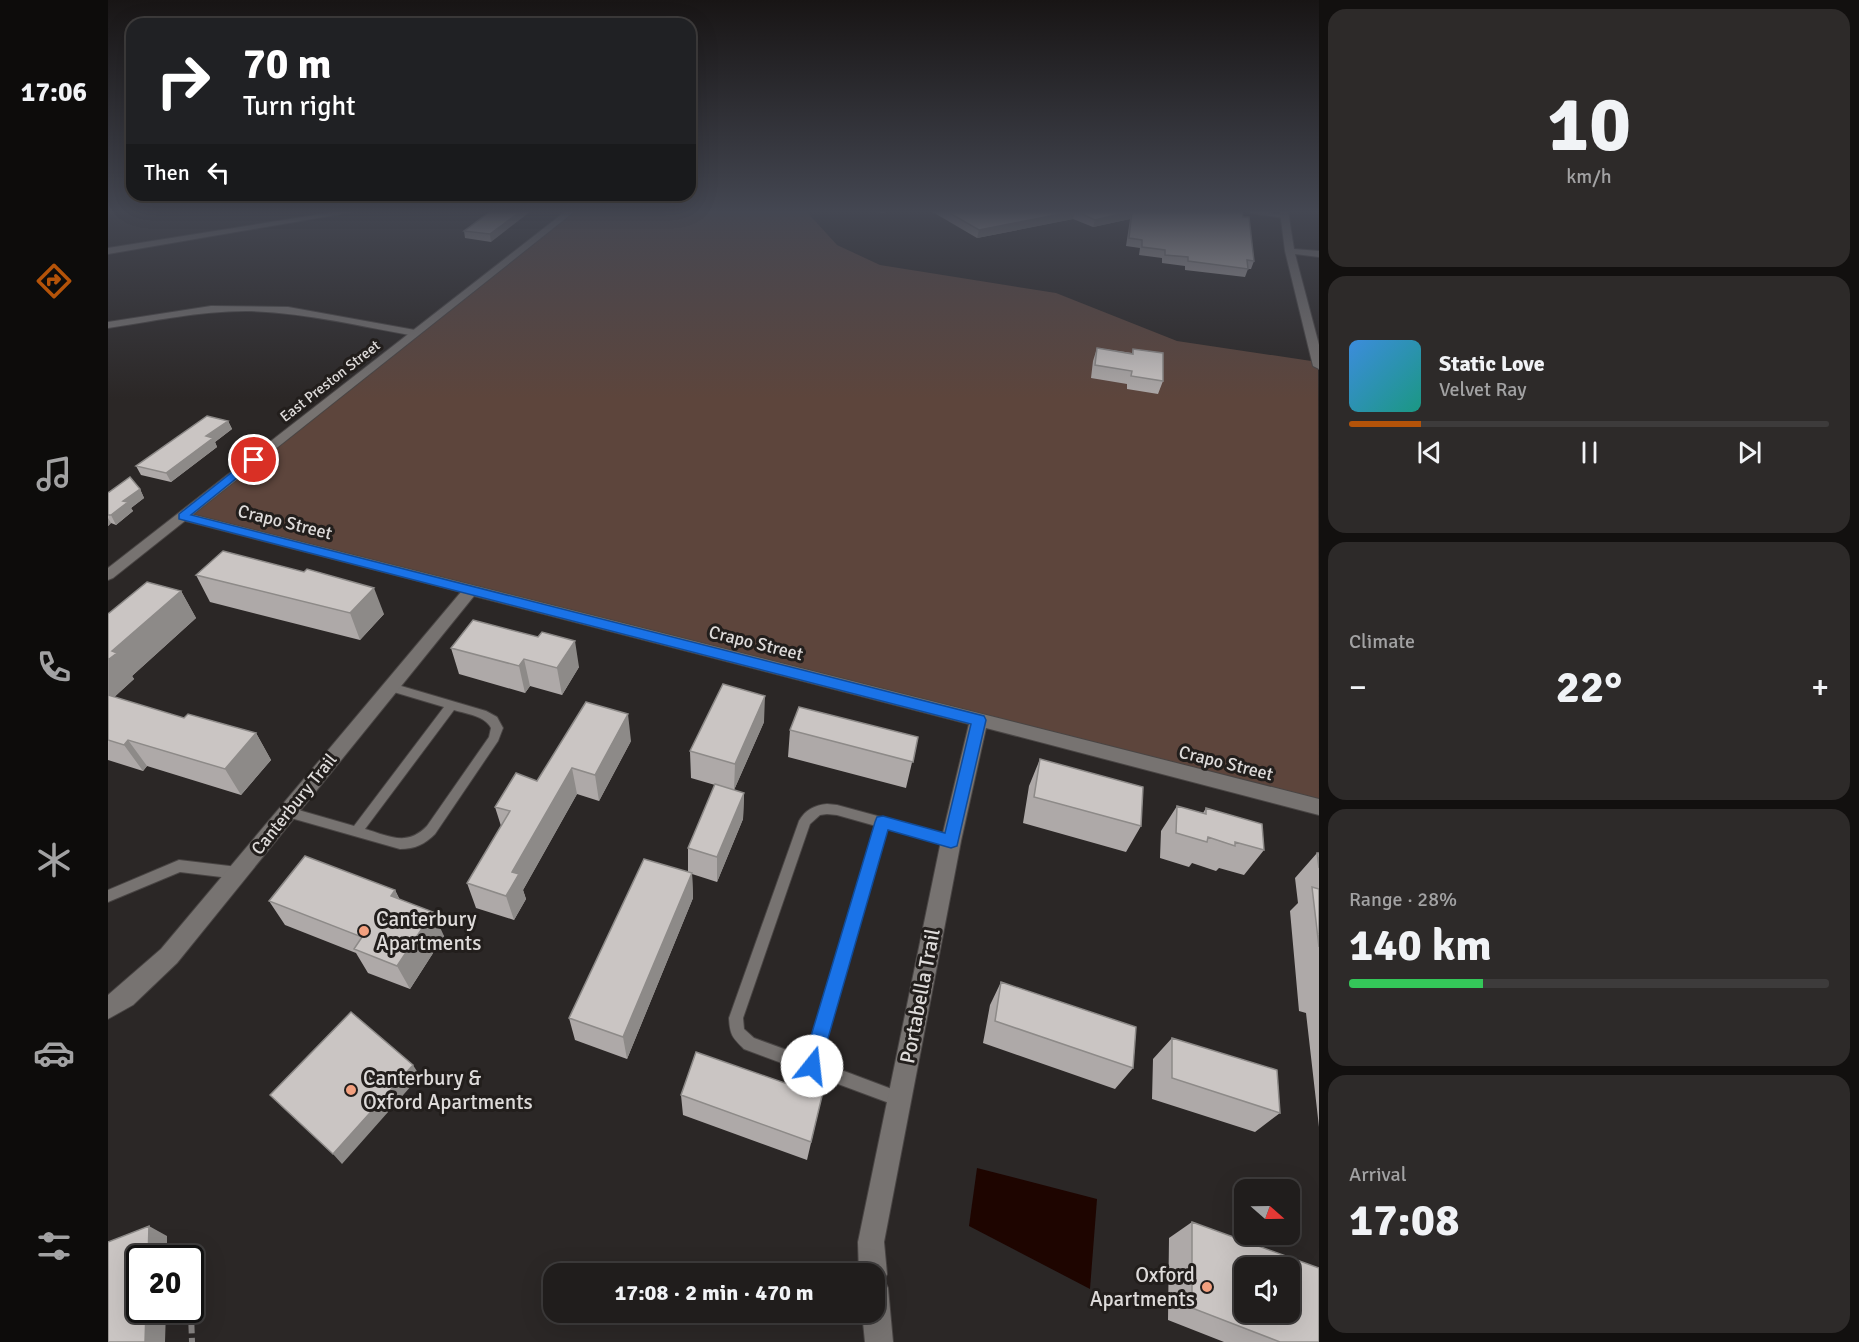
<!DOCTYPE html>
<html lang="en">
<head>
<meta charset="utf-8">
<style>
  body { margin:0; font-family:Signika,sans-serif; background:#2d2a29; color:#f1f3f6; height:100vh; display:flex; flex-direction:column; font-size:22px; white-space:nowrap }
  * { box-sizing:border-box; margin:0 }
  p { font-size:20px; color:#a2a2a3 }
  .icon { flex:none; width:33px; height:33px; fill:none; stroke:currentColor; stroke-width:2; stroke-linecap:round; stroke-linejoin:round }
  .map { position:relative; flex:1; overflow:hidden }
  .side { display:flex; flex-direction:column; gap:9px; padding:9px; background:#12100f; width:540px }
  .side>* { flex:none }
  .top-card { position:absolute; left:18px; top:18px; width:570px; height:183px; border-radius:18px; box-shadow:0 6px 24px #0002,0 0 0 2px #3d3b3b; background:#202124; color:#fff; overflow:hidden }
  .needle { width:39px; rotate:110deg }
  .buttons { position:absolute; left:1126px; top:1179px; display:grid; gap:12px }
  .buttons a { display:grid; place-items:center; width:66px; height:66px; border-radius:12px; background:#201d1c; box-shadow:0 6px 24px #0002,0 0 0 2px #3d3b3b; font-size:30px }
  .speed { position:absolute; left:18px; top:1245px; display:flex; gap:12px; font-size:30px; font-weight:700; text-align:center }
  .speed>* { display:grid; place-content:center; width:78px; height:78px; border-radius:50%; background:#201d1c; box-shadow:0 6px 24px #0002,0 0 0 2px #3d3b3b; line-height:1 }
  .speed .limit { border:3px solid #111; border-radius:9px; background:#fff; color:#111 }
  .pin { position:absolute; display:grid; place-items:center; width:51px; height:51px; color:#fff; margin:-26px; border:3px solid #fff; border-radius:50%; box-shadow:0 2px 6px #0007 }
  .me { position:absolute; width:66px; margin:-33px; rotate:16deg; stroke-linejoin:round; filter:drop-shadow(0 0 4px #0008) }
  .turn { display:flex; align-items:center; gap:21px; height:126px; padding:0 18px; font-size:27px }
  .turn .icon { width:78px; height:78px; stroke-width:2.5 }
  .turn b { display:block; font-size:42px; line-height:51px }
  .then { display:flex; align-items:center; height:57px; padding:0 18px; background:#0003; gap:12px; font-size:22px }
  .big { font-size:45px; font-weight:700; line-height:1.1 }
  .side .card { flex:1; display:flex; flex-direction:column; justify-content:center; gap:9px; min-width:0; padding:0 21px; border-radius:18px; background:#2d2a29 }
  .side .dial { align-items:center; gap:0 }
  .dial b { font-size:78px; line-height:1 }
  .song { display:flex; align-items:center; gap:18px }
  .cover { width:72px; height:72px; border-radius:9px; background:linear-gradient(135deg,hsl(210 70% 55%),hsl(170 70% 35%)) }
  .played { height:6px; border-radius:3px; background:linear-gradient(90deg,#b45309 15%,#3d3b3b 15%) }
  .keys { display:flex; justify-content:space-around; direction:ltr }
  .heat { display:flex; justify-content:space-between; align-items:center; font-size:33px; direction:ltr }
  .charge { height:9px; border-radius:4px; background:linear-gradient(90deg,#34c759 28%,#3d3b3b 0) }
  .trip { position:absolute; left:435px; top:1263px; width:342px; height:60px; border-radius:18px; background:#201d1c; box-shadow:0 6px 24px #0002,0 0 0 2px #3d3b3b; font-weight:700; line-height:60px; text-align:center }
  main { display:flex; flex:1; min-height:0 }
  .tab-bar { display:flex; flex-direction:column; width:108px; justify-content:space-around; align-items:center; background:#0d0c0b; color:#a2a2a3 }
  .tab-bar .icon { width:42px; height:42px }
  .tab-bar .on { color:#b45309 }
  .tab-bar b { font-size:27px; color:#f1f3f6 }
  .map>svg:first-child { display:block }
  .green { fill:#5d453c }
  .water { fill:#1e0500 }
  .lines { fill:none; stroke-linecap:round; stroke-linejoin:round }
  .service-casing { stroke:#494544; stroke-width:2 }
  .minor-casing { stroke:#494544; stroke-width:2 }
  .tertiary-casing { stroke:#494544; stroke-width:2 }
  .path { stroke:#878483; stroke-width:6; stroke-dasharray:9 4.5; stroke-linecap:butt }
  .service { fill:#777371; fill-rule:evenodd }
  .minor { fill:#777371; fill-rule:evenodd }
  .tertiary { fill:#777371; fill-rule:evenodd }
  .wall { fill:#aea9a8 }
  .shaded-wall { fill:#8d8a88 }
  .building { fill:#cac5c3; stroke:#8d8a88; stroke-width:1.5; fill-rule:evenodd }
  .route { fill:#1a73e8; stroke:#114b97; stroke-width:1.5 }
  .poi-dot { fill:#f2a07f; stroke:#221e1c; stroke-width:2 }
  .labels { text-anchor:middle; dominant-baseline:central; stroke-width:6; stroke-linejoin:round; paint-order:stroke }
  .far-street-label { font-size:15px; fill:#dedbda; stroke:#221e1c }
  .street-label { font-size:18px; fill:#dedbda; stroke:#221e1c }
  .near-poi-label { font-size:21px; fill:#dedbda; stroke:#221e1c; text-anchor:start }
  .near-street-label { font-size:21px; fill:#dedbda; stroke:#221e1c }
</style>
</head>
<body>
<main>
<nav class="tab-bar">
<b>17:06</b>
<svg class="icon on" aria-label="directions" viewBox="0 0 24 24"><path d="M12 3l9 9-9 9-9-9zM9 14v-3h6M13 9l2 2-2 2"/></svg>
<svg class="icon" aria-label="music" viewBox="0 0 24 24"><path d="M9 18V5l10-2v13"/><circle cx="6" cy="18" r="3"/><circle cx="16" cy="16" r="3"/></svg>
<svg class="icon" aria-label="phone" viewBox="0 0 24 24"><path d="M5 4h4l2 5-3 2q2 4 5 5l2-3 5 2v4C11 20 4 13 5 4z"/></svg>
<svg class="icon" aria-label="climate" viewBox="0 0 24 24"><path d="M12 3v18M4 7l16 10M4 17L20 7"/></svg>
<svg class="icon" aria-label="car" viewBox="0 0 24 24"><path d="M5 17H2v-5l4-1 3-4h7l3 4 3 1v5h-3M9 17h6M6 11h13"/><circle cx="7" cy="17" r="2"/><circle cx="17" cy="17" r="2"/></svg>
<svg class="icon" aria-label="filters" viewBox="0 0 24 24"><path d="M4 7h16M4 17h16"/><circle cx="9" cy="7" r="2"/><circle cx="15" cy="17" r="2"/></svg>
</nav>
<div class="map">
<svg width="1211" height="1342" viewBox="0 0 1211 1342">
  <rect width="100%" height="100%" fill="#2b2726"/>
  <path class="green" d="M463,211H698L729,245L772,265L948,293L1069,341L1210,362L1211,807L75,516Z"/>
  <path class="water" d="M869,1168L989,1199L982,1289L861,1226Z"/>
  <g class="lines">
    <g class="service-casing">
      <path id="service" d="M1140,211H1151L1179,216L1176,218L1142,213Z
        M283,683L378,711L389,717L395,728L390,741L327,834C317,844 307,849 292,849L176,816L174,812L176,808L180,807L246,826L336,707L279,690L278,687ZM346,710C359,714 377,716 383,728L381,737L319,826C299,847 281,836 257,829Z
        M719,804L729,805L843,836L847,837L849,841L847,845L843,846L779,829L712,1062L797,1094L800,1099L797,1104L792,1107L636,1049C624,1037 622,1035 621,1018L691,821C697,810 707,805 719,804ZM719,814L729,815L768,826L698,1057L646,1038L636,1029L635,1018L702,824L712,815Z
        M71,860L130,867L135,869L136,873L135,877L130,879L72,872L0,902V890Z"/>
    </g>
    <g class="minor-casing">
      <path id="minor" d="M232,211H250L0,254V248Z
        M1172,211H1180L1186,249L1211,251V257L1187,254L1211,345V369L1205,366L1177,251Z
        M103,306L180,307L307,330L312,333L307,336C251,326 195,312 138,311C91,311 46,321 0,328V322Z
        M75,512L1211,799V815L878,728L853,841L776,1242L779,1274L776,1280L780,1288L785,1342H757L754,1312H766V1274H751L750,1242L833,841L861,724L366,596L69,963L25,1005L0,1019V995L53,949L353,592L70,519L68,516Z"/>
    </g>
    <g class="tertiary-casing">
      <path id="tertiary" d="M458,211H467L5,578L0,580V568Z"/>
    </g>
    <path class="path" d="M82,1284L84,1342"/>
    <use href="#service" class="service"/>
    <use href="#minor" class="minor"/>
    <use href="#tertiary" class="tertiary"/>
  </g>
  <path class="wall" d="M383,211V242L357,238L356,231Z
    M760,211H778L777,213Z
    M823,211H1134L1135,217L1146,261L1143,269H1140L1137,277L1077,270V266L1054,263V258L1031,255L1032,248L1018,246L1022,219L985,227L965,219L869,238Z
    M989,348L1024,353L1025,349L1055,381L1050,394L1019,389V384L983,378L985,361Z
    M120,421L124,429L107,442L109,447L63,482L33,475L28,466Z
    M32,489L36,498L23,508L25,511L8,525L3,523L0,526V493Z
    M88,575L276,614L252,640L102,602Z
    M73,591L88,618L24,676L26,679L6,697L76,718L148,733L163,760L133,795L39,766L35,771L0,760V614Z
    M430,637L471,667L454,695L422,686L417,693L351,674L343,648Z
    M656,722L626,790L636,793L635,819L609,882L584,874L585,898L519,1059L467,1040L461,1018L580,872V848L607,785L583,778L582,751Z
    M682,730L810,737L798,788L680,757Z
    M523,741L491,801L469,794L415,890L418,899L406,920L368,908L359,883L393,826L387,807L429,781Z
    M932,759L1033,826L1018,852L915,823L921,786Z
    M1069,806L1095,813L1098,808L1156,850L1136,875L1111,868L1108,871L1084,863L1081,867L1052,858L1053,831Z
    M1209,853H1211V1127L1198,1013L1191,1011L1182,911L1190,903L1187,878Z
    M287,890L292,900L336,936L302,989L260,973L248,953L177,925L161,901Z
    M893,982L1025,1068L1007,1089L875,1043L882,1005Z
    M1064,1038L1172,1113L1147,1132L1044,1099L1045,1059Z
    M573,1095L714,1096L699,1160L575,1115Z
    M1084,1222L1211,1342H1116L1060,1320L1061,1238Z"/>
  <path class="shaded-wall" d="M413,211H423L383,242L382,234Z
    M967,211L965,219L869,238L871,230Z
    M1024,211L1022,219L985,227L987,220Z
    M120,421L124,429L107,442L109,447L63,482L58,473L98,436Z
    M32,489L36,498L23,508L25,511L8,525L3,515L15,501Z
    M0,518L3,523L0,526Z
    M266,588L276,614L252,640L242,613Z
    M73,591L88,618L24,676L26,679L0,703V660L4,651Z
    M467,641L471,667L454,695L449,668Z
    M416,659L422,686L417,693L411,666Z
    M657,696L656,722L626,790L627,764Z
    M520,714L523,741L491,801L487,775Z
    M148,733L163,760L133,795L117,769Z
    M20,740L39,766L35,771L16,745Z
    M464,768L469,794L415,890L418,899L406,920L398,896L404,872Z
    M636,793L635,819L609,882V857Z
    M584,873L585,898L519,1059L515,1037Z
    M287,890L299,915L283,896Z
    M325,912L336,936L302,989L289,966Z
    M305,1065L312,1076L234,1164L225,1154Z
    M41,1226L59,1236V1258H40Z
    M38,1310H58L57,1342H37Z"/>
  <path class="building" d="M383,211H413L382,234L356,231Z
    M838,211H1134L1135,217H1141L1146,261L1139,260L1140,269L1080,261V257L1057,255V250L1034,247V240L1021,238L1024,211L987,220L967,211L871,230Z
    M989,348L1025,354V349L1055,353V381L1023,376L1024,371L987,365Z
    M99,416L120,421L98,436L105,438L58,473L28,466Z
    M22,477L32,489L15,501L20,502L3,515H0V493Z
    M115,551L196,572L199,569L266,588L242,613L88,575Z
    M39,582L73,591L4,651L9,653L0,660V614Z
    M365,620L430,637L434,632L467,641L449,668L416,659L411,666L343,648Z
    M615,684L657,696L627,764L582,751Z
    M0,695L76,718L80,714L148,733L117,769L20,740L16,745L0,740Z
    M478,702L520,714L487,775L464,768L404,872L411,874L398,896L359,883L402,811L387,807L408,773L429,781Z
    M691,707L810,737L805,762L682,730Z
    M932,759L1035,787L1033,826L926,797Z
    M607,784L636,793L609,857L580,848Z
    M1069,806L1098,814V808L1154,824L1156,850L1127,842V846L1100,837L1099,842L1068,833Z
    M1209,853H1211V868Z
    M197,856L287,890L283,896L325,912L289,966L246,949L254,937L161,901Z
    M536,859L584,873L515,1037L461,1018Z
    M1204,887L1211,889V947Z
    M893,982L1028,1027L1025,1068L887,1021Z
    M243,1012L305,1065L225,1154L162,1095Z
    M1064,1038L1169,1070L1172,1113L1064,1078Z
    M588,1052L714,1096L703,1142L573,1095Z
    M1084,1222L1211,1268V1342H1172L1084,1308ZM1137,1268H1182V1312H1137Z
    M41,1226L40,1258H32V1310H38L37,1342H0V1242Z"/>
  <linearGradient id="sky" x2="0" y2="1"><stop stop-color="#181515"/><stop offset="0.53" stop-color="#444752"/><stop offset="1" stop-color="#444752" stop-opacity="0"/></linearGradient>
  <rect width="1211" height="399" fill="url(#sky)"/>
  <path class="route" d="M142,458L151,460L83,515L876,716L878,720L849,846L843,848L780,830L710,1073L704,1076L697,1073L694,1066L767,822L769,817L775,816L837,833L863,724L71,519V514Z"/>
  <g class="poi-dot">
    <circle cx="256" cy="931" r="6"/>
    <circle cx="243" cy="1090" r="6"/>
    <circle cx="1099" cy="1287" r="6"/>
  </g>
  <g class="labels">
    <g class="far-street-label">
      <text transform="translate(222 381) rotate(-38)">East Preston Street</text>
    </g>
    <g class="street-label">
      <text transform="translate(177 522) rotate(14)">Crapo Street</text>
      <text transform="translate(648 643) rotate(14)">Crapo Street</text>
      <text transform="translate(1118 763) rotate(14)">Crapo Street</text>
      <text transform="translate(186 804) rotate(-51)">Canterbury Trail</text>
    </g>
    <g class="near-poi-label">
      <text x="268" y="919">Canterbury<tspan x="268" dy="24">Apartments</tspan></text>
      <text x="255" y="1078">Canterbury &amp;<tspan x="255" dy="24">Oxford Apartments</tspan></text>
      <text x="1087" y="1275" text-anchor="end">Oxford<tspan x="1087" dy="24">Apartments</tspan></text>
    </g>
    <g class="near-street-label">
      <text transform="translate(812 996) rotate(-79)">Portabella Trail</text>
    </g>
  </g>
</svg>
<div class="buttons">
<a><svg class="needle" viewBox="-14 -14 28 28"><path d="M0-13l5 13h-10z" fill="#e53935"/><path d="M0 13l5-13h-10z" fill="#a2a2a3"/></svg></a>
<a><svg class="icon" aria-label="sound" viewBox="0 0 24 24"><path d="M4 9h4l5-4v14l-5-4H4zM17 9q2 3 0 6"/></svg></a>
</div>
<div class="speed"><div class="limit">20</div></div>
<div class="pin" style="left:146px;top:460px;background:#d93025"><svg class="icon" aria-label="arrive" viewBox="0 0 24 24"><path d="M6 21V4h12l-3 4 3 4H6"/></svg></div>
<svg class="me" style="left:704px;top:1066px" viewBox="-20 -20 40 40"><circle r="19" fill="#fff"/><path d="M0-13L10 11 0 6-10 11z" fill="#1a73e8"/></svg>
<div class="trip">17:08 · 2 min · 470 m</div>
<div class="top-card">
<div class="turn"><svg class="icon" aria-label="right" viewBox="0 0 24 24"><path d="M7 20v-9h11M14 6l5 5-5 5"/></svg><div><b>70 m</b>Turn right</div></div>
<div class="then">Then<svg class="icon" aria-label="left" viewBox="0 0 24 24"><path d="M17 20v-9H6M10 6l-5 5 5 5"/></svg></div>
</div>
</div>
<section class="side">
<div class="card dial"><b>10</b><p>km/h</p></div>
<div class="card">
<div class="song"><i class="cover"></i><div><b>Static Love</b><p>Velvet Ray</p></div></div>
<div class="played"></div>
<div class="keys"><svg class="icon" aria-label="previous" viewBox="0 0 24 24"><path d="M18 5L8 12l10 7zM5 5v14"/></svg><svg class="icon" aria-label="pause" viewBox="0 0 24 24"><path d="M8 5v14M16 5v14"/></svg><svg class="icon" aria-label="next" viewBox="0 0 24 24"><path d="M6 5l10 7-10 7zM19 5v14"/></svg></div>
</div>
<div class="card"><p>Climate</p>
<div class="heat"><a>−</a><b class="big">22°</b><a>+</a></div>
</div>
<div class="card"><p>Range · 28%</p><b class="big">140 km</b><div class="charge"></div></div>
<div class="card"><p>Arrival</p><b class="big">17:08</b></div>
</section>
</main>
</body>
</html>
